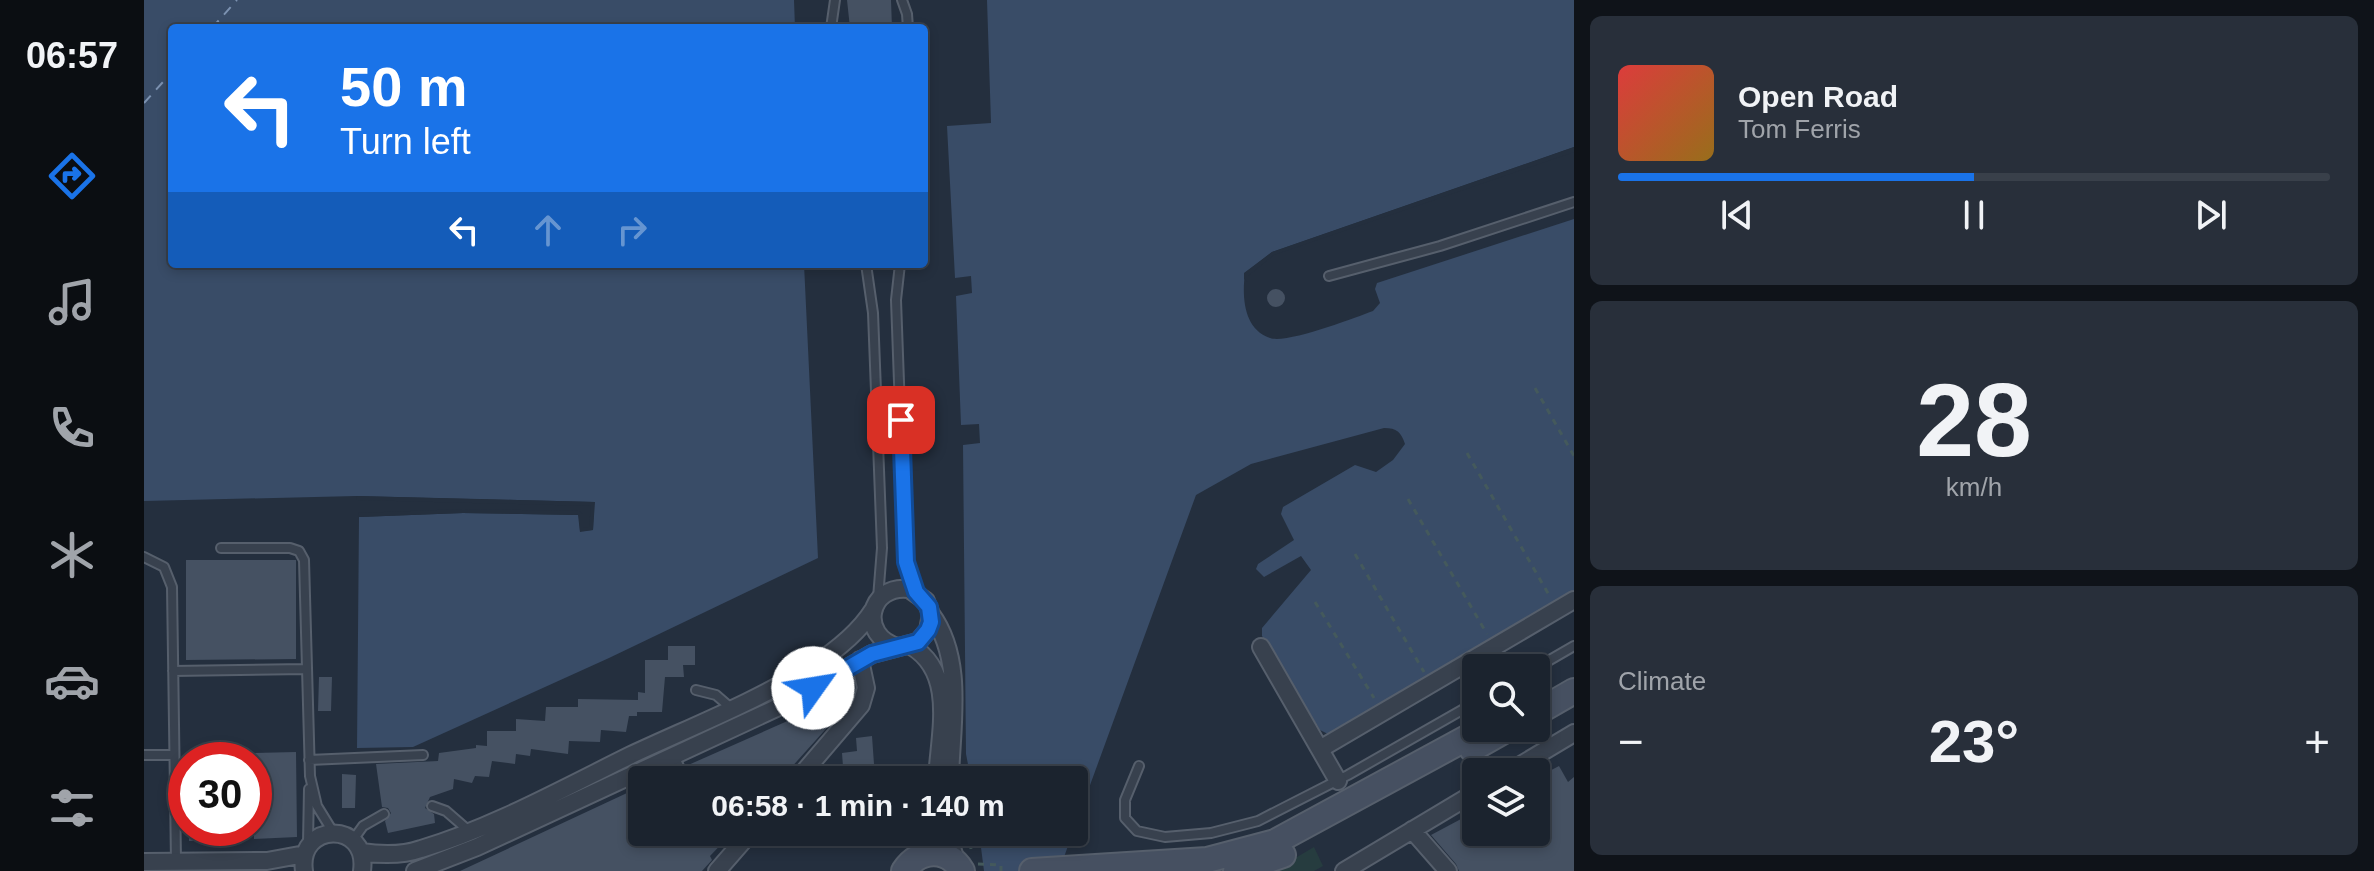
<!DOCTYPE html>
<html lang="en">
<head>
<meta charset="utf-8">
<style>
  body { margin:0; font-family:Arial,sans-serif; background:#282f3a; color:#f1f3f6; height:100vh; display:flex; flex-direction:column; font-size:30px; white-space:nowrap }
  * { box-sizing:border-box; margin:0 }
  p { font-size:26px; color:#a0a4aa }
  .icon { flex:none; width:44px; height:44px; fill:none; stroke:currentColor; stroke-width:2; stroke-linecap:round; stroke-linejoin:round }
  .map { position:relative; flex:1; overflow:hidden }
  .details { display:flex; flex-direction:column; gap:16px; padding:16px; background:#0f1319; width:800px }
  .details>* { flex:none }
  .hud { position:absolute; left:24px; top:24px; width:760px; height:244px; border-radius:8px; box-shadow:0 4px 12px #0003,0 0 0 2px #39404a; background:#1a73e8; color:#fff; overflow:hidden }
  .buttons { position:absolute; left:1318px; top:654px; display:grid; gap:16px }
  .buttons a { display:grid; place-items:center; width:88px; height:88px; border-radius:8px; background:#1b232e; box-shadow:0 4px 12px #0003,0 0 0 2px #39404a; font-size:40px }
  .speed { position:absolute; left:24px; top:742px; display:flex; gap:16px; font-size:40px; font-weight:700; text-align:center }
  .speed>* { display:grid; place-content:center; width:104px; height:104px; border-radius:50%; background:#1b232e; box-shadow:0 4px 12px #0003,0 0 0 2px #39404a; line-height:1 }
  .speed .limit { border:12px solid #d22; background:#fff; color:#111 }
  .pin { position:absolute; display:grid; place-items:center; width:68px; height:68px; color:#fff; margin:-34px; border-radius:16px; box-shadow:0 4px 12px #0006 }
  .me { position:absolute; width:88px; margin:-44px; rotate:58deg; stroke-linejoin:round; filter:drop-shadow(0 0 6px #0008) }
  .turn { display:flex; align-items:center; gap:28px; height:168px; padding:0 40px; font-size:36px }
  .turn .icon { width:104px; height:104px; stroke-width:2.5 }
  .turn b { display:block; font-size:56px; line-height:68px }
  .lanes { display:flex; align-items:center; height:76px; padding:0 40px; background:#0003; justify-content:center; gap:40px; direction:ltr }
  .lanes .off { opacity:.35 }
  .big { font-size:60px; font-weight:600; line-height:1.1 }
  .details .widget { flex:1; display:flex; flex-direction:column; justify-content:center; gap:12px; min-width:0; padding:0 28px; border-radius:12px; background:#282f3a }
  .details .dial { align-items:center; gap:0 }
  .dial b { font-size:104px; line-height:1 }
  .song { display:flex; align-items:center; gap:24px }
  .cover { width:96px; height:96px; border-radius:12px; background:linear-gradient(135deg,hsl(0 70% 55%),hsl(40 70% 35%)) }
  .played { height:8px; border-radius:4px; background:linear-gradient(90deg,#1a73e8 50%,#39404a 50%) }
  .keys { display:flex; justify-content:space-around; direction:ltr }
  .heat { display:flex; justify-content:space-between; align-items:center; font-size:44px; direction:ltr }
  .trip { position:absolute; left:484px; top:766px; width:460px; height:80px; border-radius:8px; background:#1b232e; box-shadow:0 4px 12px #0003,0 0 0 2px #39404a; font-weight:600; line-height:80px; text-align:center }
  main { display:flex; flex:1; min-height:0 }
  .tabs { display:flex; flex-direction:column; width:144px; justify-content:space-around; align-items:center; background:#0b0e12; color:#a0a4aa }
  .tabs .icon { width:56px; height:56px }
  .tabs .active { color:#1a73e8 }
  .tabs b { font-size:36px; color:#f1f3f6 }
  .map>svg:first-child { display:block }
  .green { fill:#263c3f }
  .water { fill:#394c67 }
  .pier { fill:#242f3e }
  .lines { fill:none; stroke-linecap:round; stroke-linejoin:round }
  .ferry { stroke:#7c92b1; stroke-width:2; stroke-dasharray:10 8; stroke-linecap:butt }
  .building { fill:#455162 }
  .lane-casing { stroke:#565f6c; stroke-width:12 }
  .street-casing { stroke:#565f6c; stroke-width:20 }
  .secondary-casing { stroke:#565f6c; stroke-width:28 }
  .path { stroke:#44595c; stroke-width:3; stroke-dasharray:6 6; stroke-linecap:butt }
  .lane { stroke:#38414e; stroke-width:8 }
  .street { stroke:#38414e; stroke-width:16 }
  .secondary { stroke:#465061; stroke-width:24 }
  .route-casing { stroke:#114b97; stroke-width:20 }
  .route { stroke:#1a73e8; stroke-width:14 }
</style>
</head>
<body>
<main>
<nav class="tabs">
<b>06:57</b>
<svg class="icon active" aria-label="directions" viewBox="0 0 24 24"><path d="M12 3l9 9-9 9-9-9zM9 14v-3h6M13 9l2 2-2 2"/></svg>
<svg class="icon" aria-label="music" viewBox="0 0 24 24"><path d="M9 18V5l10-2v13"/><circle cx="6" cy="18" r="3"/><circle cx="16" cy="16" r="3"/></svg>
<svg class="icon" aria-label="phone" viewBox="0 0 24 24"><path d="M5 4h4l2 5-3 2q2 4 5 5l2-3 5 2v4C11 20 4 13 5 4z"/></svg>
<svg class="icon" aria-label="climate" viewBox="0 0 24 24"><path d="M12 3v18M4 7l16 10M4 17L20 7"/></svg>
<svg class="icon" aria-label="car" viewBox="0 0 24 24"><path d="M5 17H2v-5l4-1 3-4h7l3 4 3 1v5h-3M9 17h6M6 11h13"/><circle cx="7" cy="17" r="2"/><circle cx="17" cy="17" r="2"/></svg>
<svg class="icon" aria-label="filters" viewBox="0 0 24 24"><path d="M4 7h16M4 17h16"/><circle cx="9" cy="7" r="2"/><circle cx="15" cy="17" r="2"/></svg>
</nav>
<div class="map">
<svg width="1430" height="871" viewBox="0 0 1430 871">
  <rect width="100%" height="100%" fill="#242f3e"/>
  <path class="green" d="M1170,847L1179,866L1170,871H1118L1153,857Z"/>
  <path class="water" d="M0,0H650L651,28H28V264H660L674,558L465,658L269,747L213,748L215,517L319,513L435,515L436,531L449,530L450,502L212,496L0,501Z
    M843,0H1430V147L1128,252L1101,273C1098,296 1099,329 1126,338C1143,344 1210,318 1229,311L1236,303L1231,289L1233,283L1430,219V592L1186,735L1176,730L1118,636V628L1167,570L1157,556L1120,577L1112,569L1114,564L1150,540L1137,514L1139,507L1211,465L1232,472L1249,460L1261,444C1257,432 1253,428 1240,428L1107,464L1052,495L930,829V780H827L822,754L819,445L836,443L835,424L817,425L812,296L828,293L827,276L811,278L803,126L847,123Z
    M835,832H929L915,871H840Z"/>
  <path class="pier" d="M1430,147V152L1130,255L1104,276V282L1100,279V273L1128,252Z
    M212,496L451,502L449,530L436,532L434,515L319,513L215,517L214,513L319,509L435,511L439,514V528L445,527L447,506L213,500Z"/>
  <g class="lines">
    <path class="ferry" d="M68,28L93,0
      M0,103L28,72"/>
  </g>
  <path class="building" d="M703,0H747L748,28H706Z
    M1123 298a9 9 0 1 1 18 0a9 9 0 1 1-18 0Z
    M42,560H152V659L42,660Z
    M524,646H551V665H539L540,677H521L518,712H493V716H485L482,732L457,730L456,742L425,741L424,754L387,749L386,756L372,754L371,764L348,761L345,777L331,776L328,783L310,779L309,789L286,797L281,808L290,814L291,823L244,833L241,821L247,813L244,808L238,807L232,764L294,761L295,753L332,748V745L343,746V731H372V719L401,721L402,707H434V699L494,700V692L501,693V660H524Z
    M175,677H188L187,711H174Z
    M682,704L689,721L636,780H549L542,766Z
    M728,736L731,778L700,780L698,753L713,751L712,738Z
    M152,752L153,837L110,839V753Z
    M1415,766L1424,782L1430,777V871H1315L1312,864L1287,835L1332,811V832H1392V778Z
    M198,774L212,775L211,808H198Z
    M498,786V832H589L566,856L568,860L558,871H316Z
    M45,828H95L96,839L45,841Z"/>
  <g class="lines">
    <g class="lane-casing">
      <path id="lane" d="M758,0L763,14L764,28
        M687,28L691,0
        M722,264L729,313L738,548L734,598
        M756,264L752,300L761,547L766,577L771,591
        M1185,276L1296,246L1430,202
        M77,548H146L155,551L160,560L166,776L173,806L189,832
        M0,557L20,567L28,587L32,861
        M1392,668L1430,646
        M29,671L162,669
        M552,690L572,695L587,708
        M0,755H30
        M530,755L541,780
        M165,760L279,755
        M995,766L981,800V818L993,831L1021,837L1067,833L1114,821L1204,775L1332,702
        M288,806L302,811L325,831
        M209,840L219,826L240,814
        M164,843L165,789"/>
    </g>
    <g class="street-casing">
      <path id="street" d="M787,614C821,660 807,726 806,780
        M767,646C813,673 795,735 793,780
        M1117,647L1194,781
        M1176,749L1430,600
        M1365,772L1430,733
        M653,780L717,705L722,688L716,660
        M1268,830L1304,871
        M804,832L812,862
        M217,852C237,855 257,856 277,849C348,828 420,788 487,755C547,727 611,702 667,667C690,652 714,634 729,610
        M778,855L786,832
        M0,862L123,861L161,854
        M160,871C153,822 225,820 218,871
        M271,871L333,847L639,705L728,654L774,642L784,630L787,614L782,601L765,589C724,584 714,636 754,647
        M573,871L607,832
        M1200,871L1332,792"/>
    </g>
    <g class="secondary-casing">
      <path id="secondary" d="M1392,713L1430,691
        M1328,749L1365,728
        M760,871C775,848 804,847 818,871
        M888,871L1063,860L1131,842L1341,728
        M1092,871L1139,855"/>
    </g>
    <path class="path" d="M1391,388L1430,456
      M1323,453L1405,595
      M1264,499L1343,634
      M1211,554L1280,672
      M1171,602L1230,698
      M825,832L827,849
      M834,864L857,865V871"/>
    <use href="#lane" class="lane"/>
    <use href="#street" class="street"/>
    <use href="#secondary" class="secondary"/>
  </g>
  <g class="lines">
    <g class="route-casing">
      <path id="route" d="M669,688L728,654L774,642L784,630L787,622L785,607L772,592L762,562L757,420"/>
    </g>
    <use href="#route" class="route"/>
  </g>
</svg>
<div class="buttons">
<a><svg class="icon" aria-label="search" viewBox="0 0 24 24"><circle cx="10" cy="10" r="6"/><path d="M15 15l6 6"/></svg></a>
<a><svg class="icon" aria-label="layers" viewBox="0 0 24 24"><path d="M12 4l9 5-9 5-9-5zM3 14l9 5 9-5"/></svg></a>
</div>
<div class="speed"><div class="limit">30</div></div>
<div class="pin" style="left:757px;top:420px;background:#d93025"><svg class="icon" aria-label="arrive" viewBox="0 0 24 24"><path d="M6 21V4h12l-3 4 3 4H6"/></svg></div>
<svg class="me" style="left:669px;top:688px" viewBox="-20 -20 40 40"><circle r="19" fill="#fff"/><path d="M0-13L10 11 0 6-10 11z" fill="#1a73e8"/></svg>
<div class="trip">06:58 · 1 min · 140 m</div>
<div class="hud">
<div class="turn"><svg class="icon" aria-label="left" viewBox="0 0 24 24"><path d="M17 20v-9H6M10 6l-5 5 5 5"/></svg><div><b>50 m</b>Turn left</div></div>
<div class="lanes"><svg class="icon" aria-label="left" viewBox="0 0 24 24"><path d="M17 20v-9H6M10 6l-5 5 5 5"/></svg><svg class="icon off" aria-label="ahead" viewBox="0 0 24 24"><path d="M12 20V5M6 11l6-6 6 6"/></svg><svg class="icon off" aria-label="right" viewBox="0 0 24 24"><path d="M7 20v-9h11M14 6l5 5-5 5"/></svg></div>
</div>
</div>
<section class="details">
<div class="widget">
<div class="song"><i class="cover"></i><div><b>Open Road</b><p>Tom Ferris</p></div></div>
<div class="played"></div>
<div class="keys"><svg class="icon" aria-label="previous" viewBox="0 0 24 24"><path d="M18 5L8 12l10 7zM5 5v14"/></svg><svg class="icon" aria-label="pause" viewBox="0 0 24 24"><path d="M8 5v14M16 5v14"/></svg><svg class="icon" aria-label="next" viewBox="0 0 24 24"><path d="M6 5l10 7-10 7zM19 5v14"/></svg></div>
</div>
<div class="widget dial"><b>28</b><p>km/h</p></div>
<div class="widget"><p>Climate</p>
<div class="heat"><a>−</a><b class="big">23°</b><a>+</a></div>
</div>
</section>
</main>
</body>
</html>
